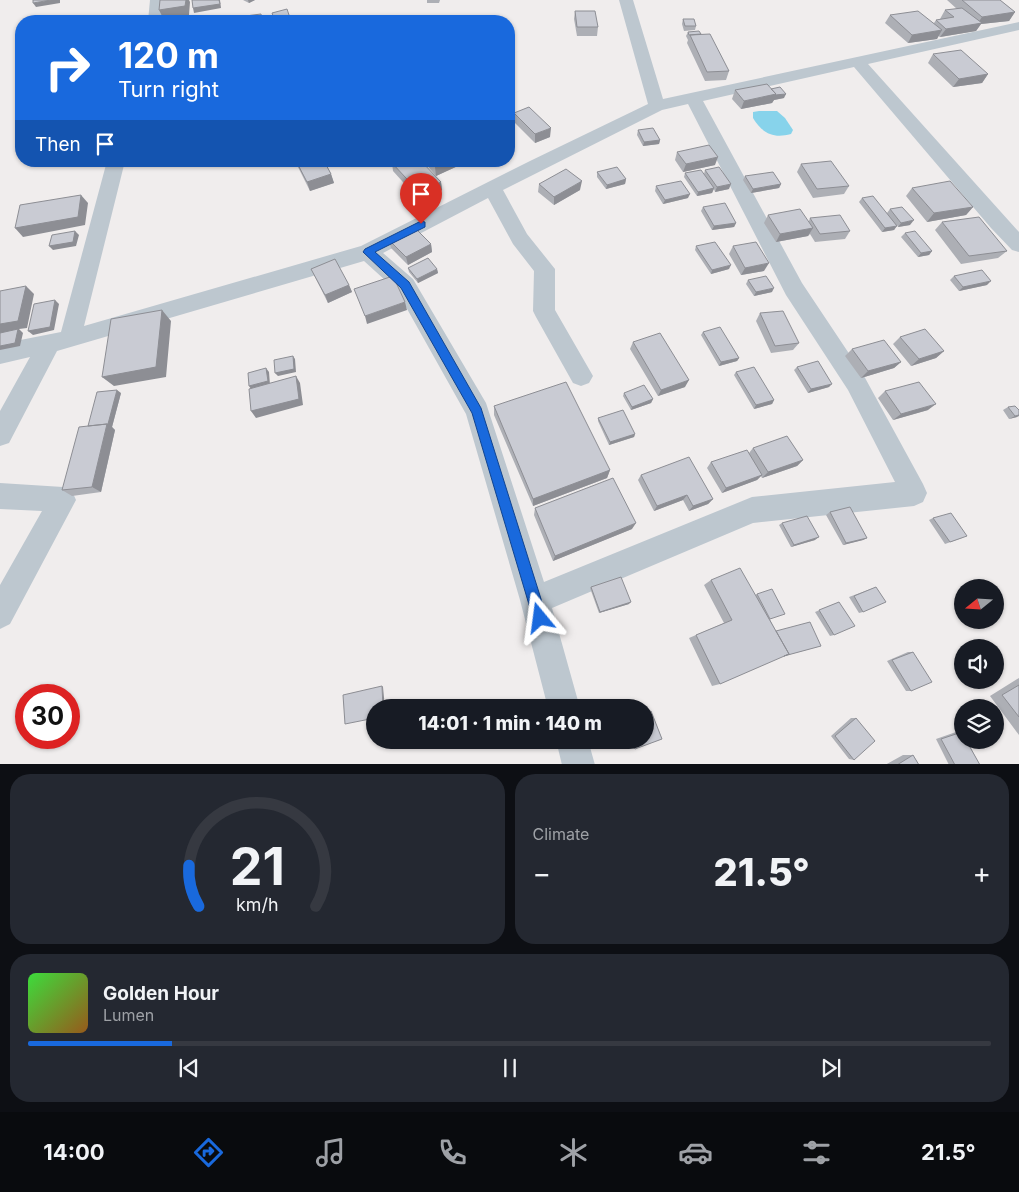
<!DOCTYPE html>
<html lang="en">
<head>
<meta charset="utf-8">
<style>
  body { margin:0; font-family:Inter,sans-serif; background:#242831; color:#f1f3f6; height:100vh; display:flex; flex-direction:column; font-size:19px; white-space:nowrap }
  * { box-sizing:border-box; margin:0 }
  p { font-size:16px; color:#9ea1a6 }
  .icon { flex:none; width:28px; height:28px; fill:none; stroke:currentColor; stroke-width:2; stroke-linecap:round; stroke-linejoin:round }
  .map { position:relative; height:764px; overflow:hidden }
  .drawer { display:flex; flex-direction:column; gap:10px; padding:10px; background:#0d0f14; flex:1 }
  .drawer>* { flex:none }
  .top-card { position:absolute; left:15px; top:15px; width:500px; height:152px; border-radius:20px; box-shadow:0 1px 4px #0004; background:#1969dd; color:#fff; overflow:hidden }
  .needle { width:32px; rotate:252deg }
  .buttons { position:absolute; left:954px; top:579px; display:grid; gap:10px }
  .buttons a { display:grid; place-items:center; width:50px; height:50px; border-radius:50%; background:#171b24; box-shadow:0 1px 4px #0004; font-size:25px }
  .speed { position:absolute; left:15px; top:684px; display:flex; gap:10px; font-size:25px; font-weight:700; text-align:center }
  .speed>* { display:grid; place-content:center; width:65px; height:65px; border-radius:50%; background:#171b24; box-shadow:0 1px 4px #0004; line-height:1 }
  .speed .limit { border:8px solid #d22; background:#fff; color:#111 }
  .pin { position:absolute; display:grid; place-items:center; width:42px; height:42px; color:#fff; margin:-51px -21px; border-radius:50% 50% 50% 0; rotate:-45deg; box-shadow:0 0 5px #0007 }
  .pin .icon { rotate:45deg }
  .me { position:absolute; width:55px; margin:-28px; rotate:344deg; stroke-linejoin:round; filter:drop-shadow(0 0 4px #0008) }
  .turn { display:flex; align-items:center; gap:18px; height:105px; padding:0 20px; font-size:22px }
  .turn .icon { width:65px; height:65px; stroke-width:2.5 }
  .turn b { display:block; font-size:35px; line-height:42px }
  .then { display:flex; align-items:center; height:48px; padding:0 20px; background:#0003; gap:10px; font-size:19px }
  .big { font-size:38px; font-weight:800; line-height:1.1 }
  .drawer .widget { flex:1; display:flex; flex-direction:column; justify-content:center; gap:8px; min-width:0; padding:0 18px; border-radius:20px; background:#242831 }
  .drawer .dial { align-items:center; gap:0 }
  .dial svg { height:130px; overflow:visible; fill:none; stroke:#363941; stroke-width:7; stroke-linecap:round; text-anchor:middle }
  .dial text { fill:#f1f3f6; stroke:none }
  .song { display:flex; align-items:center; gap:15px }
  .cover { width:60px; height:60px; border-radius:8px; background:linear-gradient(135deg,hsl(120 70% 55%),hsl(30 70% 35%)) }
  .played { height:5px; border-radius:2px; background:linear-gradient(90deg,#1969dd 15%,#363941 15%) }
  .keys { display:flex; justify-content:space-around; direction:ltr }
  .heat { display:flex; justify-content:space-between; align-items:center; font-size:28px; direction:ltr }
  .drawer .tiles { flex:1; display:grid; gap:10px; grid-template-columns:1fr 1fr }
  .widget:last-child { grid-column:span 2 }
  .trip { position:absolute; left:366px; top:699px; width:288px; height:50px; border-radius:25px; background:#171b24; box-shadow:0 1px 4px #0004; font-weight:800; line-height:50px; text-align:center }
  .tabs { display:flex; height:80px; justify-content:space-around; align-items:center; background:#090b0e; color:#9ea1a6 }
  .tabs .icon { width:35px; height:35px }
  .tabs .selected { color:#1969dd }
  .tabs b { font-size:22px; color:#f1f3f6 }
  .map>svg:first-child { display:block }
  .water { fill:#87d3eb }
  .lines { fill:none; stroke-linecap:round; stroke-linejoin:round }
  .minor { fill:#bdc7cf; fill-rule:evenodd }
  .wall { fill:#adafb5 }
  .shaded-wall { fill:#8d8e94 }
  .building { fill:#c9cbd3; stroke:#8d8e94 }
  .route { fill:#1969dd; stroke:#104490 }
</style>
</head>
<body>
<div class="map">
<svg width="1019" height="765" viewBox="0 0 1019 765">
  <rect width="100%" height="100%" fill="#f0eded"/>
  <path class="water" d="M759,111H777L785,118L793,130L791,134C773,139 762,133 753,118V112Z"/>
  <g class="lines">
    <path class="minor" d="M150,0H164L162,21H148Z
      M619,0H633L663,99L1019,22V30L868,64L1019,232V252L1012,250L991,228L854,67L703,101L802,283L864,376L923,484L927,493L923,502L914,506L753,523L552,608L580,708H548L520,600L466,414L397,291L364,261L57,351L9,443L0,446V411L30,357L0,364V344L61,332L107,161H125L84,326L361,246L530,161L648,104ZM688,104L786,295L848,390L895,482L752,497L544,582L486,403L413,279L383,253L488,198L513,244L534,271L533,311L536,317L573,383L581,386L589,383L593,376L555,310V269L527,234L503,190L662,110Z
      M0,483L63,487L72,491L76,500L10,624L0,629V585L42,511L0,509Z
      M556,740H588L595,765H562Z"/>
  </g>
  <path class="wall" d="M243,0H255L249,3Z
    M427,0H440L439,3H427Z
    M947,0H1000L1015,12L1009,21L981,24L976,31L940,37L938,36L937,39L908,43L885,23L890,15L934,23L936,20H941L940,19L945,10L957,9Z
    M575,11L598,27L597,36H577L574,19Z
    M683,19L696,26L695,30L684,31L682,24Z
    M688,32L729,71L726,80L705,81L687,43L688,40L686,36Z
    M933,54L988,74L982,83L953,87L928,63Z
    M771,89L784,98L774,100L772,103L741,109L732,99L735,90Z
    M514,113L550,137L535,143L514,122Z
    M638,130L660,140L659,144L643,146L637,135Z
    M677,152L715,165L683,172L675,160Z
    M295,161H324L331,174L334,183L310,191Z
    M423,161H460V165L436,176Z
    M392,163L441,182L442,190L420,201L393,171Z
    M801,164L849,186L844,194L813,198L797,172Z
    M705,170L729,189L715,192L714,189L712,193L697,196L684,177L685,173L704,174Z
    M597,172L626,179L625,184L606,189L597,177Z
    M745,176L781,184L779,188L751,193L743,180Z
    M539,184L580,190L554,205L538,192Z
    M656,186L688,198L663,204L655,191Z
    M912,188L973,207L966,215L927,222L906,196Z
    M862,198L887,213L890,209L910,225L898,227L897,225L894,230L882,232L859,202Z
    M703,207L736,223L734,227L712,230L701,211Z
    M768,215L809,221L810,218L850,231L845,239L815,242L810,234L808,236L776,242L764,223Z
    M942,222L1007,251L998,258L961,264L935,230Z
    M905,233L932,251L929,255L918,257L901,237Z
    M389,240L431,244L432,252L408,265L391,248Z
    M696,246L729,269L711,274L695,250Z
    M733,246L764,271L741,275L729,254Z
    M408,268L437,269L438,273L418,283L409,272Z
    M311,269L349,285L352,292L328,303Z
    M954,276L987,285L959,291L950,280Z
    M748,280L772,292L754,296L746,284Z
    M760,313L799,343L793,350L771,353L756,321Z
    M703,332L739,358L737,361L719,366L701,335Z
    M900,337L944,351L936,358L911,366L893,344Z
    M633,342L685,387L658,396L630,349Z
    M852,349L901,362L894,368L861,378L845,356Z
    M797,367L829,387L808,393L794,370Z
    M736,372L774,400L772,404L754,409L734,375Z
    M885,391L928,410L893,420L878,398Z
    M121,393L112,427L115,430L101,492L72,496L62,490L88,426Z
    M624,393L653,399L651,403L631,410L623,396Z
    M494,406L610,470L607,478L533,506L494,415Z
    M1008,407L1017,417L1009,419L1003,410Z
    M598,418L635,434L634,437L609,445L598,421Z
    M753,448L803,460L797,466L762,478L761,476L757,480L722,493L707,468L711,462L749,453Z
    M641,475L713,499L708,504L689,511L683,500L654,511L638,480Z
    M535,508L632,529L553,561L534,515Z
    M830,512L867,538L863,540L843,545L826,515Z
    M933,518L962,538L945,544L929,520Z
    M782,523L815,540L791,547L779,525Z
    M711,580L755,595L757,594L776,631L821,646L780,657L720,684L712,686L689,638L724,623L704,585Z
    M591,587L629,604L599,613L590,588Z
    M876,587L863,612L859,613L849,597Z
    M839,602L834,635L830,636L815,612Z
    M908,652H913L911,691H906L887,661Z
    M1019,678V735L990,696Z
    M651,711L662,739L635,749L633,748L630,740H645V712Z
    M851,718H856L854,760L849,759L831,736Z
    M956,732H962L980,765H949L936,739Z
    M903,755H913L919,765H885Z"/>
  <path class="shaded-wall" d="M51,0H60V3L36,7L33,3Z
    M186,0H189L190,2L189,15L163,18L159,10Z
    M219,0H220L221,8L194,13L193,8Z
    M248,0H255L249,3Z
    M1015,12L1009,21L981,24L976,31L940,37L946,29L978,23L982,17Z
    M290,18L291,21H275Z
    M942,30L937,39L908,43L912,35Z
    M988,74L982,83L953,87L959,79Z
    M776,94H786L784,98L774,100L772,103L741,109L744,101Z
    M551,128L550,137L535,143V134Z
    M660,140L659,144L643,146L644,142Z
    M718,157L715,165L683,172L686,164Z
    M449,161H460V165L436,176L435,167Z
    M331,174L334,183L310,191L307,182Z
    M626,179L625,184L606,189L607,185Z
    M582,181L580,190L554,205V197Z
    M441,182L442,190L420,201L419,192Z
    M731,184L729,189L715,192L717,187Z
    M781,184L779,188L751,193L753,189Z
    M714,188L712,193L697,196L698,192Z
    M690,194L688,198L663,204L665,200Z
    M81,195L88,203L85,225L23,237L15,228Z
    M973,207L966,215L927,222L934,213Z
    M914,220L910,225L898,227L901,223Z
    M736,223L734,227L712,230L714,226Z
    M897,226L894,230L882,232L885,228Z
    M813,228L808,236L776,242L780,234Z
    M75,231L79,235L76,246L53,250L49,246Z
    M431,244L432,252L408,265L406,257Z
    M932,251L929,255L918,257L921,253Z
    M769,263L764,271L741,275L745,268Z
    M731,265L729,269L711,274L712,270Z
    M437,269L438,273L418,283L417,279Z
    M991,281L987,285L959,291L963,287Z
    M349,285L352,292L328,303L325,295Z
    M26,286L34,294L27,328L19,329L23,333L20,346L0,350V324Z
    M774,288L772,292L754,296L756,292Z
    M55,300L59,304L54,330L33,335L28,331Z
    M405,302L407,310L367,324L365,316Z
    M162,310L171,321L166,377L114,386L102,377Z
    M944,351L936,358L911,366L919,359Z
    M293,356L295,359L296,372L278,376L275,373Z
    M739,358L737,361L719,366L721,362Z
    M901,362L894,368L861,378L868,371Z
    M266,368L269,372L270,385L251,389L249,386Z
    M296,376L300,383L303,405L256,418L251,411Z
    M689,380L685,387L658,396L661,390Z
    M832,384L829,387L808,393L811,389Z
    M117,390L121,393L112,427L115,430L101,492L92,487L107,424Z
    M653,399L651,403L631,410L632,407Z
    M774,400L772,404L754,409L756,405Z
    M936,404L928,410L893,420L901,414Z
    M1019,415V416L1017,417L1009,419L1015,416Z
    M635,434L634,437L609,445L610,442Z
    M803,460L797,466L762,478L768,472Z
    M610,470L607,478L533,506V499Z
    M762,475L757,480L722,493L726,488Z
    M687,495L683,500L654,511L657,506Z
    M713,499L708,504L689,511L693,506Z
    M636,523L632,529L553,561L555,556Z
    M819,537L815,540L791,547L794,545Z
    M867,538L863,540L843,545L846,543Z
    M631,602L629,604L599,613L600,612Z
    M382,686L383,687L385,708H383Z"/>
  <path class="building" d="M33,0H51L33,3Z
    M160,0H186L185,6L159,10Z
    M192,0H219L220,4L193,8Z
    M962,0H1000L1015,12L982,17Z
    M962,8L982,23L946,29L936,20L954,17L945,10Z
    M287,9L290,18L275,21L272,13Z
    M575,11H595L598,27H577Z
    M918,11L942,30L912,35L890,15Z
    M261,14L262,21H239L238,17Z
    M683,19H694L696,26H685Z
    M699,31L701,34L689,35L688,32Z
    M710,34L729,71L707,72L690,35Z
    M961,50L988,74L959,79L933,54Z
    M767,84L776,94L744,101L735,90Z
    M780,87L786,94L775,95L776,94L771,89Z
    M529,107L551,128L535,134L514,113Z
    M653,128L660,140L644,142L638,130Z
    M709,145L718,157L686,164L677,152Z
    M296,161H324L331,174L307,182Z
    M396,161H421L441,182L419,192L392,163Z
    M429,161H449L435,167Z
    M831,161L849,186L817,189L801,164Z
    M617,167L626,179L607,185L597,172Z
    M719,167L731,184L717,187L705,170Z
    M566,169L582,181L554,197L539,184Z
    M701,170L714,188L698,192L685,173Z
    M773,172L781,184L753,189L745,176Z
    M681,181L690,194L665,200L656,186Z
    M950,181L973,207L934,213L912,188Z
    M81,195L78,217L15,228L20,205Z
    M873,196L897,226L885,228L862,198Z
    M725,203L736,223L714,226L703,207Z
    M902,207L914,220L901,223L890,209Z
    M800,209L813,228L780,234L768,215Z
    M840,215L850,231L820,234L810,218Z
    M979,217L1007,251L969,256L942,222Z
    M414,227L431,244L406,257L389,240Z
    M75,231L73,242L49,246L52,235Z
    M915,231L932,251L921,253L905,233Z
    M715,242L731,265L712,270L696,246Z
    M756,242L769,263L745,268L733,246Z
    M428,258L437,269L417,279L408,268Z
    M335,259L349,285L325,295L311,269Z
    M982,270L991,281L963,287L954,276Z
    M393,276L405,302L365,316L354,289Z
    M766,276L774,288L756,292L748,280Z
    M26,286L18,321L0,324V291Z
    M55,300L50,327L28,331L34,304Z
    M162,310L156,367L102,377L111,319Z
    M783,311L799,343L775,346L760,313Z
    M720,327L739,358L721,362L703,332Z
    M18,329L15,343L0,346V333Z
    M925,329L944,351L919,359L900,337Z
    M660,333L689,380L661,390L633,342Z
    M884,340L901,362L868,371L852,349Z
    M293,356L294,369L275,373L274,360Z
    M818,361L832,384L811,389L797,367Z
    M754,367L774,400L756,405L736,372Z
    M266,368L268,381L249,386L248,373Z
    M296,376L299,399L251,411L249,389Z
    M566,382L610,470L533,499L494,406Z
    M919,382L936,404L901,414L885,391Z
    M644,385L653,399L632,407L624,393Z
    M117,390L108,424H107L88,426L97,392Z
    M1015,406L1019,410V415L1015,416L1008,407Z
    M623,410L635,434L610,442L598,418Z
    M107,424L92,487L62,490L79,427Z
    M787,436L803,460L768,472L753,448Z
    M747,450L762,475L726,488L711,462Z
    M689,457L713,499L693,506L687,495L657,506L641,475Z
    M613,478L636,523L555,556L535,508Z
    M850,507L867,538L846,543L830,512Z
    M951,513L967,536L950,542L933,518Z
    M807,516L819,537L794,545L782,523Z
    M740,568L789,654L720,684L696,635L732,620L711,580Z
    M621,577L631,602L600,612L591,587Z
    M876,587L886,602L863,612L854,596Z
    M772,589L785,614L770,619L757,594Z
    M839,602L855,626L834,635L819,610Z
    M810,622L821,646L784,656L789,654L776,631Z
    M913,652L932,682L911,691L892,660Z
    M1019,685V717L1002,695Z
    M382,686L383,708H375V718L345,724L343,695Z
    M651,711L662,739L635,749L632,740H645V713Z
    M856,718L875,741L854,760L835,736Z
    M962,732V740H966L980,765H955L941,739Z
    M913,755L919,765H897Z"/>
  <path class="route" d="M421,221L425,222V227L375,252L409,282L481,408L547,618L545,623L540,625L535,623L533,618L472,413L401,288L363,252L365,249Z"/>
</svg>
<div class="buttons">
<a><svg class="needle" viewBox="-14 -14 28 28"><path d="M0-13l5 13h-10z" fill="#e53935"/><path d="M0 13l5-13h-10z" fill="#9ea1a6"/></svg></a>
<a><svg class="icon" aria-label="sound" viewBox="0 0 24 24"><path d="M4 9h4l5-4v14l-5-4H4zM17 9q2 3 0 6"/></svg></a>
<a><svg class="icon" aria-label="layers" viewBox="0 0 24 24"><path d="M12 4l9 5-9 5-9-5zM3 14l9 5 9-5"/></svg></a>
</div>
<div class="speed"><div class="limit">30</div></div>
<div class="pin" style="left:421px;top:224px;background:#d93025"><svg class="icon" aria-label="arrive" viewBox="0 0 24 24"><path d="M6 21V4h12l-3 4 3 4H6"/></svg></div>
<svg class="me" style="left:540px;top:618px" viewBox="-20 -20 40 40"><path d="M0-17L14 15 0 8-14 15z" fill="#1969dd" stroke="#fff" stroke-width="4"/></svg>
<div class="trip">14:01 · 1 min · 140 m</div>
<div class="top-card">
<div class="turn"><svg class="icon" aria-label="right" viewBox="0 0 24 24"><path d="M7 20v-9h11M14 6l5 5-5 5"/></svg><div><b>120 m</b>Turn right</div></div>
<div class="then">Then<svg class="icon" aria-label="arrive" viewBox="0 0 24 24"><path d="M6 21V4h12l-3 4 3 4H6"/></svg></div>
</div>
</div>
<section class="drawer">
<div class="tiles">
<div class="widget dial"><svg viewBox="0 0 100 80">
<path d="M14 69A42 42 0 1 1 86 69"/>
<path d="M14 69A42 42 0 0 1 8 44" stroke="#1969dd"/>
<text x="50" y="56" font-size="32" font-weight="700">21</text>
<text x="50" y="72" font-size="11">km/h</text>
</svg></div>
<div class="widget"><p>Climate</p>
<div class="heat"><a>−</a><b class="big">21.5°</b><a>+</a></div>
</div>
<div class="widget">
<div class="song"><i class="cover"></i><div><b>Golden Hour</b><p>Lumen</p></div></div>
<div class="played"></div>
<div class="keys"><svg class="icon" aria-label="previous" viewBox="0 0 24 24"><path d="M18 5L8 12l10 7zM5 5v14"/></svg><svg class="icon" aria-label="pause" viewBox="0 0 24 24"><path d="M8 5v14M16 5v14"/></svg><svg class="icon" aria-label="next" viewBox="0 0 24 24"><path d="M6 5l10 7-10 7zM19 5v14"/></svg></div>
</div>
</div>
</section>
<nav class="tabs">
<b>14:00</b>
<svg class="icon selected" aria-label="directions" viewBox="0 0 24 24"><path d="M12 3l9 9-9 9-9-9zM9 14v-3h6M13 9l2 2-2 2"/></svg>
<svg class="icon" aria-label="music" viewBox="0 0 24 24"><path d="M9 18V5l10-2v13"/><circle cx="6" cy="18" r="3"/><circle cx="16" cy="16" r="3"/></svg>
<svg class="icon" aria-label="phone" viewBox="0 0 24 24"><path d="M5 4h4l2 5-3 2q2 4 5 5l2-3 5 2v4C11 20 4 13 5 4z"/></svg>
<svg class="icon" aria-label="climate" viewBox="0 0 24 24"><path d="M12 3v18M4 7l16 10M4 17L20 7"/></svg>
<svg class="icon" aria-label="car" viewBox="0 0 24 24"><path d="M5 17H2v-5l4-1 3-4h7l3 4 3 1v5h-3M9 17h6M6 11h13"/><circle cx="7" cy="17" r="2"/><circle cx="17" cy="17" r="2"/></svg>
<svg class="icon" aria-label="filters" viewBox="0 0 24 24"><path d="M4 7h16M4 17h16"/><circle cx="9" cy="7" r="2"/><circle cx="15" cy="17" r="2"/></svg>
<b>21.5°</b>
</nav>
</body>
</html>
